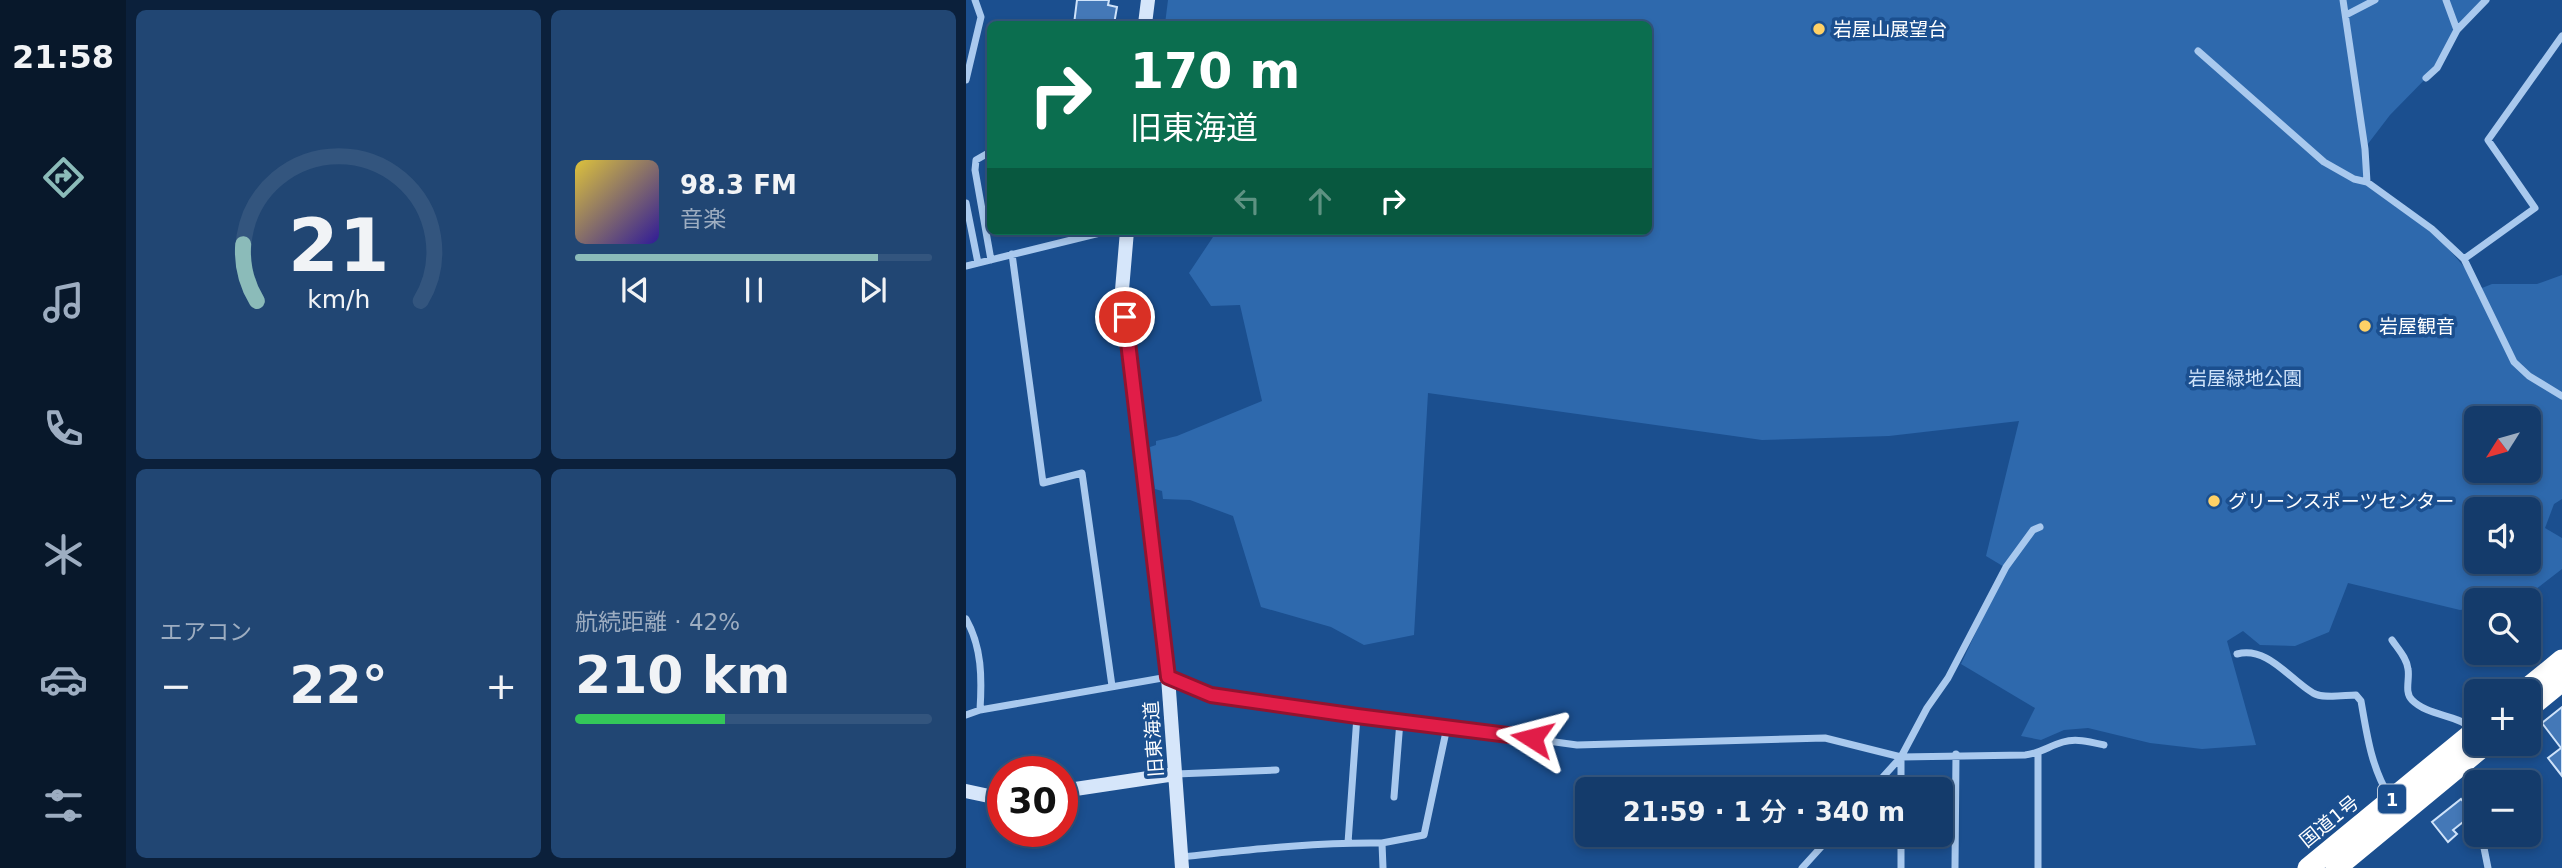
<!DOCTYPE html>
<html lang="ja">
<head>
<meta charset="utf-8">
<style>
  body { margin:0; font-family:"DejaVu Sans","Noto Sans JP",sans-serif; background:#214673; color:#f1f3f6; height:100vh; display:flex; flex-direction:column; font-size:26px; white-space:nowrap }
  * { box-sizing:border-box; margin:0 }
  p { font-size:23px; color:#9dadc1 }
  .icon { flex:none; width:38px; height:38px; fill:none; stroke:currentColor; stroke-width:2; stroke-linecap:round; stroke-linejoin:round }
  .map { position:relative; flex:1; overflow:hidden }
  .sheet { display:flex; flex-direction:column; gap:10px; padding:10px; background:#0b203b; width:840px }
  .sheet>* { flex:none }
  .top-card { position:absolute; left:21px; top:21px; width:665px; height:214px; border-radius:10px; box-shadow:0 4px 10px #0003,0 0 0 2px #33557e; background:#0b6e4f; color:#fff; overflow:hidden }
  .needle { width:46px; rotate:233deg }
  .fabs { position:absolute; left:1498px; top:406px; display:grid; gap:14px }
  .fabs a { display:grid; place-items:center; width:77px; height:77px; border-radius:10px; background:#143b6b; box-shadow:0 4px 10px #0003,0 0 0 2px #33557e; font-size:35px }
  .speed { position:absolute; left:21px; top:756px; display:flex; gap:14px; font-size:35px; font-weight:700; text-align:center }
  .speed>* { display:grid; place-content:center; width:91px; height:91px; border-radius:50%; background:#143b6b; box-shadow:0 4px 10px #0003,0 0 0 2px #33557e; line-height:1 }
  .speed .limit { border:10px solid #d22; background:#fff; color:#111 }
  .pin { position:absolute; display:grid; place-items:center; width:60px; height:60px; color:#fff; margin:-30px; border:4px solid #fff; border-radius:50%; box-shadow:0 2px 7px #0007 }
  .me { position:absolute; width:77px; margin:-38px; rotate:279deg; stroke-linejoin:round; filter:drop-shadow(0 0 5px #0008) }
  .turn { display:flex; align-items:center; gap:24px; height:147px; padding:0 28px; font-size:32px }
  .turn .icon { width:91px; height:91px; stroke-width:2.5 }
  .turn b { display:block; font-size:49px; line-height:60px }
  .lanes { display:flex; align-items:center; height:66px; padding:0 28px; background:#0003; justify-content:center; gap:35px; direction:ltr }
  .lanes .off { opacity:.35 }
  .big { font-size:52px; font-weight:600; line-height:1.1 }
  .sheet .widget { flex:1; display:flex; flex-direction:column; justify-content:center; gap:10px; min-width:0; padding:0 24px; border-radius:10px; background:#214673 }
  .sheet .dial { align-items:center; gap:0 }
  .dial svg { height:182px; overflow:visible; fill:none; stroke:#33557e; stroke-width:7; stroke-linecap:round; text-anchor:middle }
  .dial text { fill:#f1f3f6; stroke:none }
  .song { display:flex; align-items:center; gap:21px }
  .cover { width:84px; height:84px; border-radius:10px; background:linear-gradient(135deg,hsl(50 70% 55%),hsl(250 70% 35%)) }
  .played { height:7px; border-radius:4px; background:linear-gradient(90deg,#8bbbb9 85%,#33557e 85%) }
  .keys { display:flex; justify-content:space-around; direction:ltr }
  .heat { display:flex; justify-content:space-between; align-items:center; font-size:38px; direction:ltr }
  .charge { height:10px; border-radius:5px; background:linear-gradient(90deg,#34c759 42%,#33557e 0) }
  .sheet .tiles { flex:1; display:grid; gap:10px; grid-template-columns:repeat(2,1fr) }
  .trip { position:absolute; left:609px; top:777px; width:378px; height:70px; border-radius:10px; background:#143b6b; box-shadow:0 4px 10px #0003,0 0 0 2px #33557e; font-weight:600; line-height:70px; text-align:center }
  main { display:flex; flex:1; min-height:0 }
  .dock { display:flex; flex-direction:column; width:126px; justify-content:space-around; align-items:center; background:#08182b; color:#9dadc1 }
  .dock .icon { width:49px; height:49px }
  .dock .active { color:#8bbbb9 }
  .dock b { font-size:32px; color:#f1f3f6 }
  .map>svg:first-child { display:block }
  .green { fill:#2e69ad; fill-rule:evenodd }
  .building { fill:#4478b7; stroke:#cfe3fa; stroke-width:2 }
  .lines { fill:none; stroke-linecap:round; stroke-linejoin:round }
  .street { stroke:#a9c9ee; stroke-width:7 }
  .secondary { stroke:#d6e6fa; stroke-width:14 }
  .highway { stroke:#fff; stroke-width:21 }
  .route-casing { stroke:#92132f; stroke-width:18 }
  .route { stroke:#e11d48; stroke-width:12 }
  .poi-dot { fill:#ffd166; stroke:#1b4f8f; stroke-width:2.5 }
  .labels { text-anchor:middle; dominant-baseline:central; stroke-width:7; stroke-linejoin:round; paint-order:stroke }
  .shield { fill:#1b4f8f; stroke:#bbcadd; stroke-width:2 }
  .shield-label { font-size:18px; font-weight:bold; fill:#fff }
  .poi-label { font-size:19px; fill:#fff; stroke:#1b4f8f; text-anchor:start }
  .park-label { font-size:19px; fill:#cfe3fa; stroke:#1b4f8f }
  .street-label { font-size:19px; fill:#fff; stroke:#1b4f8f }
</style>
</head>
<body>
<main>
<nav class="dock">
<b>21:58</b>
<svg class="icon active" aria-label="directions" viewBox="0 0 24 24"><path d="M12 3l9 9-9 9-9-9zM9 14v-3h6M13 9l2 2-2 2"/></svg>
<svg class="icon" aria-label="music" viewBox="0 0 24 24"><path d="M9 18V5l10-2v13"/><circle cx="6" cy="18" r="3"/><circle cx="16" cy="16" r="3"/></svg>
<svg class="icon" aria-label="phone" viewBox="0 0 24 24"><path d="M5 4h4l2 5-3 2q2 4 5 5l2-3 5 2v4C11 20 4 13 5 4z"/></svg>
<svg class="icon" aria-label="climate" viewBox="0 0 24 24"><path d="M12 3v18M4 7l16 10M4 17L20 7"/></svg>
<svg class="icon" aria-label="car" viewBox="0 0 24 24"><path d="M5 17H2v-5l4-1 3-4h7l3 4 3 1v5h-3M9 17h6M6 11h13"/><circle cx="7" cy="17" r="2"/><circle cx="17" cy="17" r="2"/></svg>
<svg class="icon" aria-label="filters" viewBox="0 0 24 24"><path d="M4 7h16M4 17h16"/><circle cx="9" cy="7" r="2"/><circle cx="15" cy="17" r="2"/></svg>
</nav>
<section class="sheet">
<div class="tiles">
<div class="widget dial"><svg viewBox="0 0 100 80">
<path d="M14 69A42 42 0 1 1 86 69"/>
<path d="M14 69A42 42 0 0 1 8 44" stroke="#8bbbb9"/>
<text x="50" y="56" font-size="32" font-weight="700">21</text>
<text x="50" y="72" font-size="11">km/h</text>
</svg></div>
<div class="widget">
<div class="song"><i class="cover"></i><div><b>98.3 FM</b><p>音楽</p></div></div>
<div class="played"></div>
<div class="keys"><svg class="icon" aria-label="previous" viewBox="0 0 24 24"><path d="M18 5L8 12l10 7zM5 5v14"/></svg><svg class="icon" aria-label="pause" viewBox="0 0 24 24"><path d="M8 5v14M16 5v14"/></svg><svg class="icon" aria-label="next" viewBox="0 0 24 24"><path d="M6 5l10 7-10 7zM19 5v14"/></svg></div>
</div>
<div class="widget"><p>エアコン</p>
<div class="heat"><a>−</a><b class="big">22°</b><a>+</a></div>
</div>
<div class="widget"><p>航続距離 · 42%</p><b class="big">210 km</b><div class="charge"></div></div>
</div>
</section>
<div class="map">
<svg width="1596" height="868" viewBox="0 0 1596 868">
  <rect width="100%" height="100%" fill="#1b4f8f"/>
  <path class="green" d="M202,0H1518L1490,29L1471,67L1424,115L1398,149L1401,182L1476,241L1516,288L1526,284H1571L1596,275V499L1588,504L1579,528L1596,538V569L1557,599L1510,600V607L1494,610L1382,583L1363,632L1329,646L1294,645L1277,631L1261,641L1290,745L1236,749L1184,743L1122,728L1098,730L1075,740L1055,736L1069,708L995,664L1040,568L1020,556L1053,421L923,436L796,440L462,393L448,635L398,645L365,627L295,607L267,516L224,500L197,499L196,491L189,489L184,447L190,445V441L211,436L296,401L274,305L245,306L223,273L247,237L255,231H682V24H199ZM1510,418H1563V471H1510ZM1510,509H1563V562H1510Z"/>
  <path class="building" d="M111,0H143L142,5L151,7L148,24H108Z
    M1596,707V776L1582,758L1595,748L1576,723Z
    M1495,799L1507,814L1487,830L1491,834L1482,842L1466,822Z"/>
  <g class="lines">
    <path class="street" d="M1480,0L1491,30
      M1380,15L1409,0
      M1232,51L1358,162L1388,179L1401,182L1399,149L1377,0
      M1460,78L1471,68L1491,30L1520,0
      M0,80L15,17L9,0
      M24,152L10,160L9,170L25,260
      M1401,182L1466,229L1498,259L1548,362L1563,376L1596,396
      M0,203L12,263
      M46,254L77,483L116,473L146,686
      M1498,259L1569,208L1522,140L1596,36
      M0,266L142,231
      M0,619C16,647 16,678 14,710
      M1426,640C1432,649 1441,658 1442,669C1444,679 1438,692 1446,700C1462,716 1489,714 1506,728
      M1271,654C1302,646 1323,679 1347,693C1356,699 1379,695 1390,695L1395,701C1401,735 1405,766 1423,796
      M0,715L14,710L202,677L245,695L611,745L859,738L935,757L1059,755C1073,754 1083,746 1097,742C1110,738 1125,742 1138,745
      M1072,754V868
      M935,757V789
      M1498,766L1513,778L1514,782
      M210,774L310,770
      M906,789L935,757L961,708L982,678L1040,567L1067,530L1074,527
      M428,797L434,721
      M1519,835L1518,848L1522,868
      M382,843L391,716
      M416,843L458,835L481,727
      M215,857C282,850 349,842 416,843L417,868
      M836,868L866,835
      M935,868V835
      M989,868L990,754"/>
    <path class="secondary" d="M179,24L182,0
      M161,231L156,290L202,677L216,868
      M0,791L37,799
      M96,791L209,774"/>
    <path class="highway" d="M1558,691L1596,660
      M1563,708L1596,681
      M1342,868L1510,730
      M1370,868L1520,744"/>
  </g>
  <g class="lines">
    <g class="route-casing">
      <path id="route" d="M159,317L202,677L245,695L391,716L566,738"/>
    </g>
    <use href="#route" class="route"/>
  </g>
  <g class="poi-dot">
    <circle cx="853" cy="29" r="7"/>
    <circle cx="1399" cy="326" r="7"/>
    <circle cx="1248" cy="501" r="7"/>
  </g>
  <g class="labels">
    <rect class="shield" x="1412" y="784.5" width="28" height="29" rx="5"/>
    <g class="shield-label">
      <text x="1426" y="799">1</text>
    </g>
    <g class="poi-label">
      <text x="867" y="29">岩屋山展望台</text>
      <text x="1413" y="326">岩屋観音</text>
      <text x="1262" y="501">グリーンスポーツセンター</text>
    </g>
    <g class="park-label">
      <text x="1279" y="378">岩屋緑地公園</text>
    </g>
    <g class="street-label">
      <text transform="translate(187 739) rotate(-94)">旧東海道</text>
      <text transform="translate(1363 821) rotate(-39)">国道1号</text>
    </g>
  </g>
</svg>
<div class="fabs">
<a><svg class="needle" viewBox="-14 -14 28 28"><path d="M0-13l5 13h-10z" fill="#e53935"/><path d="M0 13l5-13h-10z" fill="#9dadc1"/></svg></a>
<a><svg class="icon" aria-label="sound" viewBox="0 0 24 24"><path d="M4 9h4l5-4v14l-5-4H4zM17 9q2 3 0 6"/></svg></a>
<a><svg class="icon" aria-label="search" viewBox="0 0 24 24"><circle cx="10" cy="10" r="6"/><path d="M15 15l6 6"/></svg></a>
<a>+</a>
<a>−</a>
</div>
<div class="speed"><div class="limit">30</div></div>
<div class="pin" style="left:159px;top:317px;background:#d93025"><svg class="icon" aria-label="arrive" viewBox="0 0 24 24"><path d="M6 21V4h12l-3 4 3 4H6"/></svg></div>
<svg class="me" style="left:566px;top:738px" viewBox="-20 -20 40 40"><path d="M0-17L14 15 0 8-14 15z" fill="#e11d48" stroke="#fff" stroke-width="4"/></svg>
<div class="trip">21:59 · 1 分 · 340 m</div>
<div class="top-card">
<div class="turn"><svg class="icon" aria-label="right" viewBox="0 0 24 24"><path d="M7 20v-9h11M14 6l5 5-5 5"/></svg><div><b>170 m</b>旧東海道</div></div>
<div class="lanes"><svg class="icon off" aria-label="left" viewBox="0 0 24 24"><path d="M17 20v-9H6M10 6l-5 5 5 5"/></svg><svg class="icon off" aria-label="ahead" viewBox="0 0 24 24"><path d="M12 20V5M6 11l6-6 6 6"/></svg><svg class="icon" aria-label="right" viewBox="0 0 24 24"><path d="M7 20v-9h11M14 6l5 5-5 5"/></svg></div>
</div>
</div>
</main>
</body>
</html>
